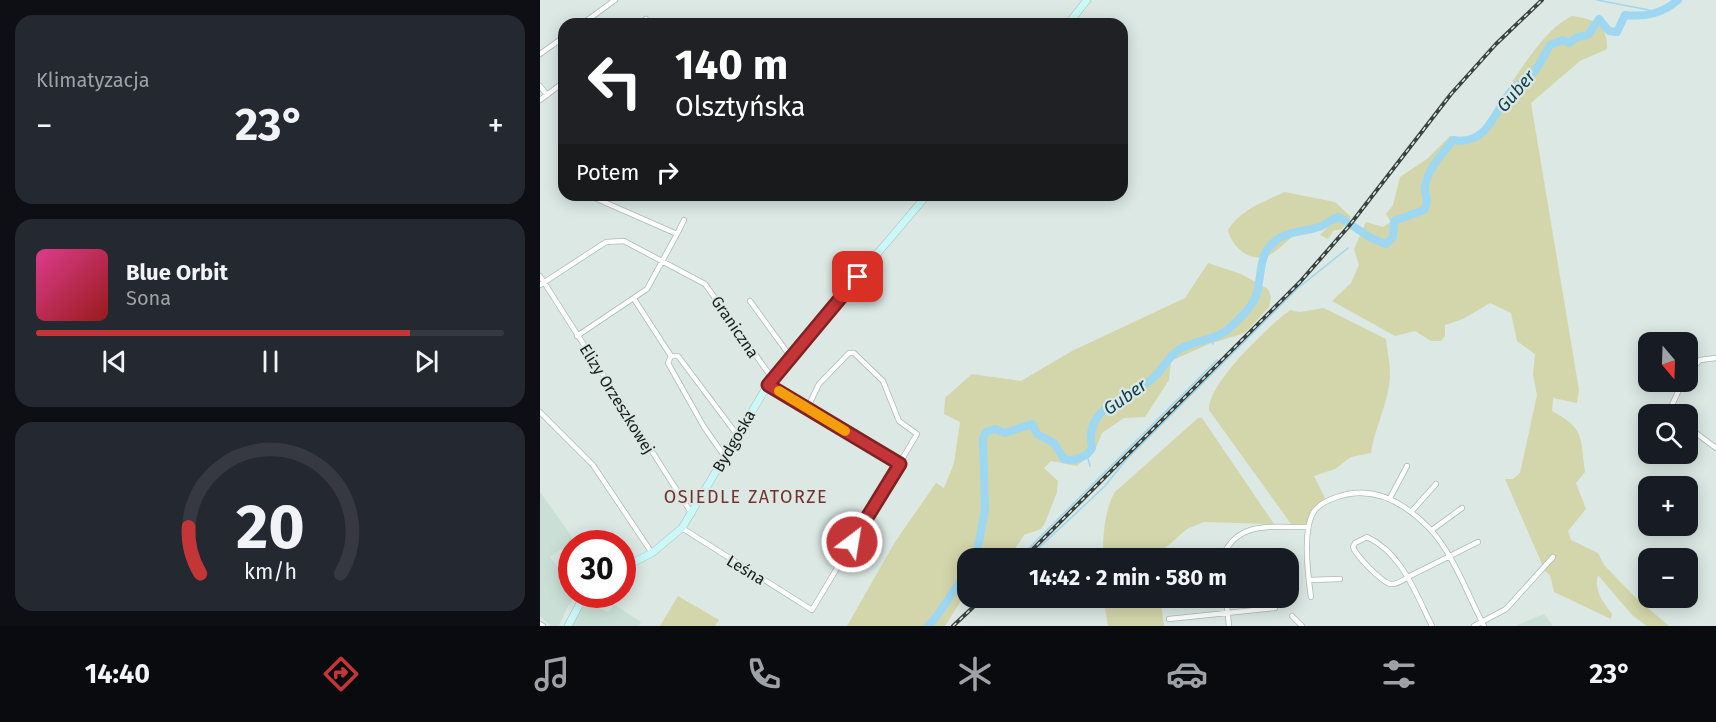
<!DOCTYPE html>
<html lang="pl">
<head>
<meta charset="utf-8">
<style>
  body { margin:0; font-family:"Fira Sans",sans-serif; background:#242831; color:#f1f3f6; height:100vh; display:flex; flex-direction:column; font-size:22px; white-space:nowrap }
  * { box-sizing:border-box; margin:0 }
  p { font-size:20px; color:#9ea1a6 }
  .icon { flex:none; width:33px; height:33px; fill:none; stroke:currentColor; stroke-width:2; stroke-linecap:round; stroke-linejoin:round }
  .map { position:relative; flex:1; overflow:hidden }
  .panel { display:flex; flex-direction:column; gap:15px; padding:15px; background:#0d0f14; width:540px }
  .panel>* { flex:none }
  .top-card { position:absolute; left:18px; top:18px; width:570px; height:183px; border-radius:18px; box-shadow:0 3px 15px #0003; background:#202124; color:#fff; overflow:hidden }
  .needle { width:39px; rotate:161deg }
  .tools { position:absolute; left:1098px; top:332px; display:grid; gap:12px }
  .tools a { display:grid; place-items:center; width:60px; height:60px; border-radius:12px; background:#171b24; box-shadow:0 3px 15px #0003; font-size:30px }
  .speed { position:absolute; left:18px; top:530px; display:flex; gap:12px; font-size:30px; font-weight:700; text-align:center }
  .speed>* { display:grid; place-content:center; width:78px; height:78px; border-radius:50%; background:#171b24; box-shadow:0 3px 15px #0003; line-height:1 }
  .speed .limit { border:9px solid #d22; background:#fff; color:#111 }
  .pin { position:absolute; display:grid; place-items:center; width:51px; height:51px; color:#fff; margin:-26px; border-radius:12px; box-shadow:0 3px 9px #0006 }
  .me { position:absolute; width:66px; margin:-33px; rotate:31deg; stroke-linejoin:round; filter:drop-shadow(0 0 4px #0008) }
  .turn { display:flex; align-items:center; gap:21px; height:126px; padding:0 18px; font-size:27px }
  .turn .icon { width:78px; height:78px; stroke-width:2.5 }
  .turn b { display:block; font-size:42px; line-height:51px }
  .then { display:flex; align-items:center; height:57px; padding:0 18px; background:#0003; gap:12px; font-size:22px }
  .big { font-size:45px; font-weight:700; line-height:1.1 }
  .panel .widget { flex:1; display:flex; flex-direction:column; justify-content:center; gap:9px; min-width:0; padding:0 21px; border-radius:18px; background:#242831 }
  .panel .dial { align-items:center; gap:0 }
  .dial svg { height:156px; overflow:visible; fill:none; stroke:#363941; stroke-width:7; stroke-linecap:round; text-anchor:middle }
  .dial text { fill:#f1f3f6; stroke:none }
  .song { display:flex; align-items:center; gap:18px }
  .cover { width:72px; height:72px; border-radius:9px; background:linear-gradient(135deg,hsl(330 70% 55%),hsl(0 70% 35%)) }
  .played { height:6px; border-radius:3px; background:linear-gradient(90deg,#c43538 80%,#363941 80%) }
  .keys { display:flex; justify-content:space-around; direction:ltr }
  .heat { display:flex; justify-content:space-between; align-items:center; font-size:33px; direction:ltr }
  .trip { position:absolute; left:417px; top:548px; width:342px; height:60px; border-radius:18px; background:#171b24; box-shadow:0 3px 15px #0003; font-weight:700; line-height:60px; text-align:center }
  .tab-bar { display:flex; height:96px; justify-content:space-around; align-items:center; background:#090b0e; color:#9ea1a6 }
  .tab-bar .icon { width:42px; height:42px }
  .tab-bar .on { color:#c43538 }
  .tab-bar b { font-size:27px; color:#f1f3f6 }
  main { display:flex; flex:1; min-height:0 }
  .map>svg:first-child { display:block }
  .built { fill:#cae0d7 }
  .green { fill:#d3d6aa }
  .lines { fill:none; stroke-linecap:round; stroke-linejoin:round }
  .stream { stroke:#9dd7f2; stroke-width:1.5 }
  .river { stroke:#9dd7f2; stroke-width:8 }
  .street-casing { stroke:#adbab5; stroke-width:6 }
  .secondary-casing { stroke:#adbab5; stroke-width:8 }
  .street { stroke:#fff; stroke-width:4.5 }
  .secondary { stroke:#caf8f9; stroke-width:7 }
  .rail-casing { stroke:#3a413e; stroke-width:4 }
  .rail { stroke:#dbe8e3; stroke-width:1.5; stroke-dasharray:4.5; stroke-linecap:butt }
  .route-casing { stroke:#7f2224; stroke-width:15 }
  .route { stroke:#c43538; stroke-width:10 }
  .slow { stroke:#f59e0b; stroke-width:10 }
  .labels { text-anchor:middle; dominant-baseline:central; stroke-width:4.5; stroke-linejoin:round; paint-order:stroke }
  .street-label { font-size:16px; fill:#171c1a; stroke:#dbe8e3 }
  .water-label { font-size:18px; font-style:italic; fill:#0c3f51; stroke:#dbe8e3 }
  .neighbourhood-label { font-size:18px; letter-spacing:1.5px; fill:#76302d; stroke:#dbe8e3 }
</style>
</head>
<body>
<main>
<section class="panel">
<div class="widget"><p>Klimatyzacja</p>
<div class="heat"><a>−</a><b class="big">23°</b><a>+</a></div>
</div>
<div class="widget">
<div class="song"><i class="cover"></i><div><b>Blue Orbit</b><p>Sona</p></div></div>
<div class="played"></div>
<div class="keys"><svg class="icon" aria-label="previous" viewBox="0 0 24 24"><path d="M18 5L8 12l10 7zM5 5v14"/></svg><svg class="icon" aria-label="pause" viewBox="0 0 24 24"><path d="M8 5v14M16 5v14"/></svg><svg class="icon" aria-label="next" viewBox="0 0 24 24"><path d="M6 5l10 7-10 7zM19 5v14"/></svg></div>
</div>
<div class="widget dial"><svg viewBox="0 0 100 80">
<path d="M14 69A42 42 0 1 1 86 69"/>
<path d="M14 69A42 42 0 0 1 8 45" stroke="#c43538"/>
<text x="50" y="56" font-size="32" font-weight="700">20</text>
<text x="50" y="72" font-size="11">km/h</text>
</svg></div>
</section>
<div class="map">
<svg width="1176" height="626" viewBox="0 0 1176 626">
  <rect width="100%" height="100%" fill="#dbe8e3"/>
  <path class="built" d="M0,492L34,540L10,557L31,584L32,594H37L27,608L19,626H11L0,616Z
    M47,603L68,612L75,605L101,622L99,626H33L36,616Z
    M1004,614L1013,626H975Z"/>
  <path class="green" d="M1032,16C1054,19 1068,24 1067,49L1040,61L991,103L1039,390L1037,403L1013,398L1012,411C1045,429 1040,436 1045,472L1036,483L1046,509L1028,531L1031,540L1058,553L1064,565L1095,597L1129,626H1107L1092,615L1058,575C1053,590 1064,603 1072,614L1071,619L1014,592L1010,575L1005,571L965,479H973L980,473L997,395L993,374L995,354L977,341L971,313L950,303L923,319L905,325V336L901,341H891L875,331L855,336L792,301L811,283L819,265L814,249L826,222L843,227L851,222L846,214L853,205L860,177L887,159L910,136L927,139L937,135C962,104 995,33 1032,16Z
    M745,192L795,202L811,217L802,229L793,231L788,239L780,235L790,225C781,227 769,227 761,231C750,236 737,253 727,256C710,263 691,246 688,230C701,209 723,202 745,192Z
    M668,263L701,274L728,289L731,297L729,307L705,333L669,344L631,361L629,380L605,417L584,418L562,433L555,450L537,466L511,461L504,468L518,481L517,492L505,523L501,529L484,535L469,558H428L427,591L405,626H307L355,542L396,483L404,488L414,463L420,422L404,414L405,398L432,374L481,381L532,351L645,298Z
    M784,308L846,339C847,350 850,362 850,373C850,400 835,426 831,453L811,457L795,469L774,476L785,498L770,512L766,525L751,524L669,410C667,384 729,326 750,310L760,312Z
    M658,418H662L734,524L664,522L647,529L624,549V558H563C563,537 564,510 575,492Z
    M138,596L179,620L175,626H120Z
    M563,597H620L624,626H568Z"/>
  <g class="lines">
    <path class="stream" d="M1057,0L1109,10L1112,14
      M670,336L673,344
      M547,455L550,466
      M479,558L677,360
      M488,558L564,487L586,460L758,288L808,248
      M442,606L449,597"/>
    <path class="river" d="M436,558L445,510L443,438L446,432L455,429L465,433L492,424L497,434L514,443L524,459C534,462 547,457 552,448C543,407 587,399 612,379C623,370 628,356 640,349C654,341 674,340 686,331C696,323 712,307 716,296C722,279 718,257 732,244C744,231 764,232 779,227C786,225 791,219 799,217L831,238L846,244L853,237L854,221L884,210C891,197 883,198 885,186C889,166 902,155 913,140C948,146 954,111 972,90C976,85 982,84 987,79C998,70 1003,57 1010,45L1023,40L1029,43L1037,37L1048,35L1059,19L1069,31L1077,32L1085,15C1105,17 1122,14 1138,0
      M388,626C405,609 411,591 428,572"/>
    <g class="street-casing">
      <path id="street" d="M42,24L75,0
        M99,24L106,19
        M0,54L24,37
        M0,86L7,95
        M0,100L24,82
        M137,234L144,220
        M0,276L152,514
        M0,285L66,242L84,241L165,284L232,378
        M94,299L131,356
        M210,301L250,356
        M37,336L107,289L137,234L48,195
        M1148,373L1160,360L1176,358
        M228,385L360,464
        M0,412L53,465L112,553
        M1132,414V405L1143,381
        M1148,427L1176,448
        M185,457L164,427L128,363L131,356H138L198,436
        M850,498L867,466
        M871,512L896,484
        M142,528L272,610L377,434L359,421L343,381L314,353H309L279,384L267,409
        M892,530L922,508
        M682,558C698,519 732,528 768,527
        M769,580L800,579
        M686,597L689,626
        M771,597C768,576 763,534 772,515C776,505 788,500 797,497C834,484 865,503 890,529C912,552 929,597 944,626
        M752,616L762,626
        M629,619L735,608V597
        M0,624L3,626
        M892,626C876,594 862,553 827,537L815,543L813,547C816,556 841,581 850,584C857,585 863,580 868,577L938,542
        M934,626L966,609L1013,557"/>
    </g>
    <g class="secondary-casing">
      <path id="secondary" d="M528,24L547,0
        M82,568L112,553L142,528L232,378L387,195
        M28,626L45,594"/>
    </g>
    <use href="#street" class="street"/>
    <use href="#secondary" class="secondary"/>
    <g class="rail-casing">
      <path id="rail" d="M484,558L760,282L809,226L911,94L956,44L1002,0
        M413,626L444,597"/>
    </g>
    <use href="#rail" class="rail"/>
  </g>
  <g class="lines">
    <g class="route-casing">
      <path id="route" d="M312,542L360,464L228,385L318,277"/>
    </g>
    <use href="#route" class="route"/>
    <path class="slow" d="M239,391L305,431"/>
  </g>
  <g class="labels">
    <g class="street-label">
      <text transform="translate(195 327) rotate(56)">Graniczna</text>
      <text transform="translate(77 399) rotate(58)">Elizy Orzeszkowej</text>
      <text transform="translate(194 441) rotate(-60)">Bydgoska</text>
      <text transform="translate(206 570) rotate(31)">Leśna</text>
    </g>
    <g class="water-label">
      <text transform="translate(976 91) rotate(-49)">Guber</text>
      <text transform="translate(585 397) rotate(-35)">Guber</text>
    </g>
    <g class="neighbourhood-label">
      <text x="206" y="497">OSIEDLE ZATORZE</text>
    </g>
  </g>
</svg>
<div class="tools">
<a><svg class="needle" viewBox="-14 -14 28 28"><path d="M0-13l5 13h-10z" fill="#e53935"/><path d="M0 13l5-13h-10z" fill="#9ea1a6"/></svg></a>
<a><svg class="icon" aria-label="search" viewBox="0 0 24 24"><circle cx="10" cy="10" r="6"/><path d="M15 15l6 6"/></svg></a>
<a>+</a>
<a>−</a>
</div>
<div class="speed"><div class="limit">30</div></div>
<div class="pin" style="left:318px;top:277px;background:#d93025"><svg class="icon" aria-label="arrive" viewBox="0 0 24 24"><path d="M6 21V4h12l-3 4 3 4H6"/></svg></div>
<svg class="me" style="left:312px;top:542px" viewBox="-20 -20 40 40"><circle r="17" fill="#c43538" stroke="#fff" stroke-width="3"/><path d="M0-11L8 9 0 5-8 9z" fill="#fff"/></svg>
<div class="trip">14:42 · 2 min · 580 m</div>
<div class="top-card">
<div class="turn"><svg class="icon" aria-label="left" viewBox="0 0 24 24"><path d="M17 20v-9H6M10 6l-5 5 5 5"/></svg><div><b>140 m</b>Olsztyńska</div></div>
<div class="then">Potem<svg class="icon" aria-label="right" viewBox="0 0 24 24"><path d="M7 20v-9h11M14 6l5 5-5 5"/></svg></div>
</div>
</div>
</main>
<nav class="tab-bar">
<b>14:40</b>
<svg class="icon on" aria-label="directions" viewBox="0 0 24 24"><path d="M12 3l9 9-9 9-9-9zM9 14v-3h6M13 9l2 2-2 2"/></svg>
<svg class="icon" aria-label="music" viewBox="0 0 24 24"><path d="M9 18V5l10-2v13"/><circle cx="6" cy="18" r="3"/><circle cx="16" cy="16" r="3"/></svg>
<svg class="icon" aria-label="phone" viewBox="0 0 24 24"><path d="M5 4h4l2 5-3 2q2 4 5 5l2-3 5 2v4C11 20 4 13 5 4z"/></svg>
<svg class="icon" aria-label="climate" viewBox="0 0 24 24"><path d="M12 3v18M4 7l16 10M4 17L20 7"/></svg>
<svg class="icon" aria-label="car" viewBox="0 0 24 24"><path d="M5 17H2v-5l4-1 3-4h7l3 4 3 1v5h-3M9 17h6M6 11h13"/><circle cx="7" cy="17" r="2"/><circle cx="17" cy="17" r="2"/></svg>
<svg class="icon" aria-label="filters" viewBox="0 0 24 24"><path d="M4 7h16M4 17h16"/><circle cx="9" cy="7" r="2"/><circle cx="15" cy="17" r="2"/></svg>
<b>23°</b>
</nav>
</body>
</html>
